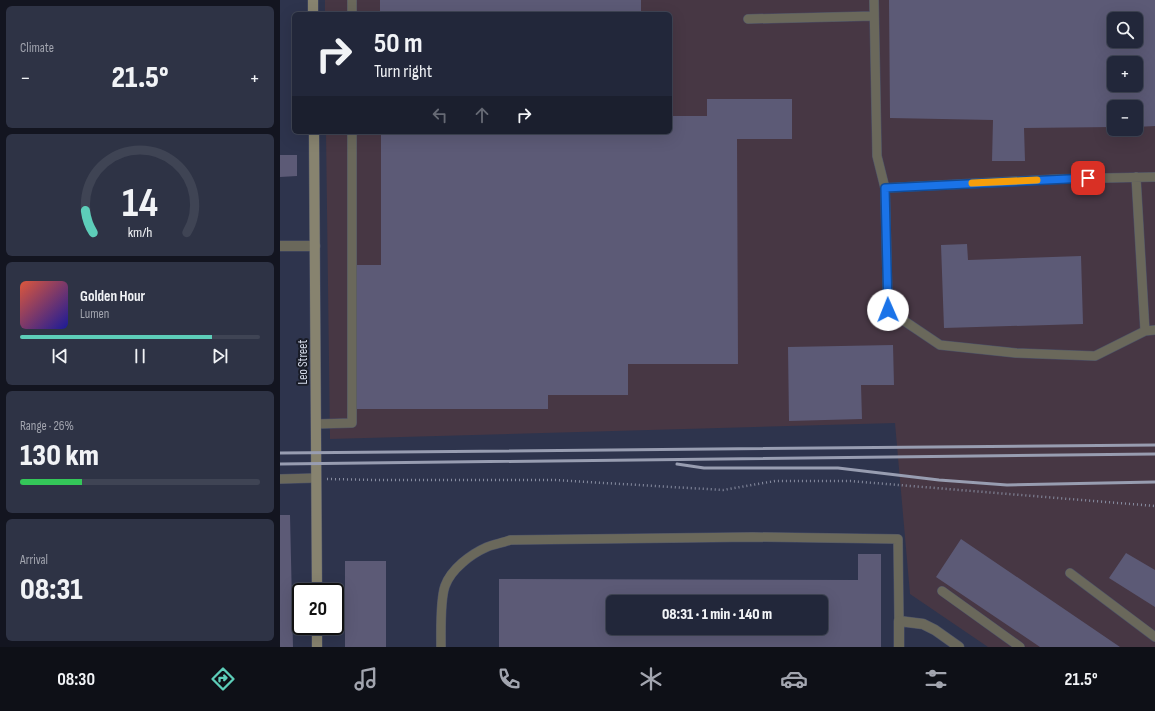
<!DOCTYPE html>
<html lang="en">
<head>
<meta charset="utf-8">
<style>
  body { margin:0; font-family:"Sofia Sans Condensed",sans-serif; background:#2e3345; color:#f1f3f6; height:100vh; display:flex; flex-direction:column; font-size:15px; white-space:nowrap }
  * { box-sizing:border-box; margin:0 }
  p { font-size:13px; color:#a2a5af }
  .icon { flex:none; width:22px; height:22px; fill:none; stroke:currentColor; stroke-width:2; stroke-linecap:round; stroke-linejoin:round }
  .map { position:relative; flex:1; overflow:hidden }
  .details { display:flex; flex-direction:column; gap:6px; padding:6px; background:#131520; width:280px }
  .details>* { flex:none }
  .banner { position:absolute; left:12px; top:12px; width:380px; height:122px; border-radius:6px; box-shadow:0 4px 16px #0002,0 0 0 1px #3f4454; background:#22273a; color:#f1f3f6; overflow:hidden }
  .fabs { position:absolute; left:827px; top:12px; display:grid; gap:8px }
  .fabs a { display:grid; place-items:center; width:36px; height:36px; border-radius:6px; background:#22273a; box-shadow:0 4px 16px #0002,0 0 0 1px #3f4454; font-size:20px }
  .speed { position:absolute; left:12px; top:583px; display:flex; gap:8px; font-size:20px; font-weight:700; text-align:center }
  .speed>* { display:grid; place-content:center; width:52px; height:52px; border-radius:50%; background:#22273a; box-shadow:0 4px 16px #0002,0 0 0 1px #3f4454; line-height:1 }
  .speed .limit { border:2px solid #111; border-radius:6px; background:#fff; color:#111 }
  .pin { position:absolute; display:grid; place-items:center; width:34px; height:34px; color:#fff; margin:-17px; border-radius:8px; box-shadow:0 2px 6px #0006 }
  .me { position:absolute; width:44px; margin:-22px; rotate:359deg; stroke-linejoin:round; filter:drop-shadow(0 0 3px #0008) }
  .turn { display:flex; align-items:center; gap:14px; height:84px; padding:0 16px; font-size:18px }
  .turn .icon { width:52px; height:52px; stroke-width:2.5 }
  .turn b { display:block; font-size:28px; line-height:34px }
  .lanes { display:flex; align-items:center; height:38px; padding:0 16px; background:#0003; justify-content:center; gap:20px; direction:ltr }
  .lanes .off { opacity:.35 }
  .big { font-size:30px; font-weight:800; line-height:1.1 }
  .details .tile { flex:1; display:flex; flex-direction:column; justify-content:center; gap:6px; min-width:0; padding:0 14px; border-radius:6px; background:#2e3345 }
  .details .dial { align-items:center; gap:0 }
  .dial svg { height:104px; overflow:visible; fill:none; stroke:#3f4454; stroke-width:7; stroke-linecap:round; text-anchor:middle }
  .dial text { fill:#f1f3f6; stroke:none }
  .song { display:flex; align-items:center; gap:12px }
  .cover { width:48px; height:48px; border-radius:6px; background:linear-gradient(135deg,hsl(10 70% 55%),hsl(240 70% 35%)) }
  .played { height:4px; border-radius:2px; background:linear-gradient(90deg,#5dceb9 80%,#3f4454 80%) }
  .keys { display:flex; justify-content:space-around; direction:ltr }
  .heat { display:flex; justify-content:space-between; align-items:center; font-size:22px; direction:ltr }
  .charge { height:6px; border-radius:3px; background:linear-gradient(90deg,#34c759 26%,#3f4454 0) }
  .trip { position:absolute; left:326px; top:595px; width:222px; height:40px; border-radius:6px; background:#22273a; box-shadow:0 4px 16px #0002,0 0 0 1px #3f4454; font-weight:800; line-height:40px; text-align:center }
  .dock { display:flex; height:64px; justify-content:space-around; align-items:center; background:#0e1017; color:#a2a5af }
  .dock .icon { width:28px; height:28px }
  .dock .on { color:#5dceb9 }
  .dock b { font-size:18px; color:#f1f3f6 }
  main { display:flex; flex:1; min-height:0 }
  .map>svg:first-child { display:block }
  .industrial { fill:#473744; fill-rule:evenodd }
  .building { fill:#5c5a76; fill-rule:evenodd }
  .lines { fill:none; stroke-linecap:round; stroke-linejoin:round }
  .lane-casing { stroke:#4c5269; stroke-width:10 }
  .street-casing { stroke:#4c5269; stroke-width:11 }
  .secondary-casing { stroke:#4c5269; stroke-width:11 }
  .path { stroke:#888da1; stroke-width:2.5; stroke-dasharray:1 3; stroke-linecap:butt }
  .lane { stroke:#6a685b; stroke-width:9 }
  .street { stroke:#6a685b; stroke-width:10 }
  .secondary { stroke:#87836f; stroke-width:10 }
  .rail { stroke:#989db1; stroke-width:3 }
  .route-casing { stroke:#114b97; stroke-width:10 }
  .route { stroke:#1a73e8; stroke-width:7 }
  .slow { stroke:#f59e0b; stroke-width:7 }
  .labels { text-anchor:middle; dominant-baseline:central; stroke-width:4; stroke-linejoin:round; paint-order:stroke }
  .street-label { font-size:13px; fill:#d3d8e8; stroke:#191c28 }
</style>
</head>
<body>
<main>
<section class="details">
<div class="tile"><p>Climate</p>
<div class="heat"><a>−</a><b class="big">21.5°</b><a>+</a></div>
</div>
<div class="tile dial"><svg viewBox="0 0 100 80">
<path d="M14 69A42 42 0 1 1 86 69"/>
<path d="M14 69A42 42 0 0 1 8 52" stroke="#5dceb9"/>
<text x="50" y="56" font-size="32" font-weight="700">14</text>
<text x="50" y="72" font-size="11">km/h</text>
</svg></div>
<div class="tile">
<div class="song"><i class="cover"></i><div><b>Golden Hour</b><p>Lumen</p></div></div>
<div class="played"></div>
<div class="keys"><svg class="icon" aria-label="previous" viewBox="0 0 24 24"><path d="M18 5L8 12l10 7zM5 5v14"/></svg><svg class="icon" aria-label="pause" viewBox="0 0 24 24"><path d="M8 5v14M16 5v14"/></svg><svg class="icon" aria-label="next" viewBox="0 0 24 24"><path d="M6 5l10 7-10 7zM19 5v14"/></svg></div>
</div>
<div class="tile"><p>Range · 26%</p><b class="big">130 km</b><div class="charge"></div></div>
<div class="tile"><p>Arrival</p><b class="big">08:31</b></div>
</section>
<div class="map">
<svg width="875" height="647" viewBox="0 0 875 647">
  <rect width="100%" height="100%" fill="#2e344d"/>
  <path class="industrial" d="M45,0H875V647H708L630,594L615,423L50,439L46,132H390V14H45ZM834,19H856V41H834ZM834,63H856V85H834ZM834,107H856V129H834Z"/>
  <path class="building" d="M100,0H361V14H100Z
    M609,0H875V126L856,127V107H834V127L744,128L745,161H712L713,120L610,118ZM834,19H856V41H834ZM834,63H856V85H834Z
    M427,99H512V139H457L458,364H348V395H268V409H76V265H101V132H390V116H427Z
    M0,155H17V176L0,177Z
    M687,244L688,260L801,256L803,324L664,328L661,245Z
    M613,345L614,385H581L582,419L509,421L508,347Z
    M0,515H10L13,647H0Z
    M681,539L840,647H760L656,577Z
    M846,553L875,570V607L829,578Z
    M578,554H601V647H219V579L578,580ZM333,602H541V628H333Z
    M65,561H106V647H65Z"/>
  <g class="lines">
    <g class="lane-casing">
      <path id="lane" d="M594,0L597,156L605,188L777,179L875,177
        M72,14V0
        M468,19L594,16
        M856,177L865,331L875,330
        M605,188L608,310L660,345L736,353L815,356L865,331
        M36,424L72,423V132
        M0,479L36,478
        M790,573L875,637
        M662,591L740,647
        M161,647C161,631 160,600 165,586C171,569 191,554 207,547C214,544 223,543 230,540L473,537L618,539L619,621"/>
    </g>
    <g class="street-casing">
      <path id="street" d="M0,246H35
        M619,647V621L643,624L655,630L679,647"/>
    </g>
    <g class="secondary-casing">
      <path id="secondary" d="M33,0V14
        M34,132L37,592
        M37,626V647"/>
    </g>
    <path class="path" d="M47,479L94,480H274L443,490L495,481H570L875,506"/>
    <use href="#lane" class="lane"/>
    <use href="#street" class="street"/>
    <use href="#secondary" class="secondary"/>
    <path class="rail" d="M0,453L875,445
      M0,464L875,454
      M397,464L424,468H558L659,480L727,485L875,482"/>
  </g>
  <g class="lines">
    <g class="route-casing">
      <path id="route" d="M608,310L605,188L808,178"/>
    </g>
    <use href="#route" class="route"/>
    <path class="slow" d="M692,183L757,180"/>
  </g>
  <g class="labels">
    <g class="street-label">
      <text transform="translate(23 362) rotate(-90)">Leo Street</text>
    </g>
  </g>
</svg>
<div class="fabs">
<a><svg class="icon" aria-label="search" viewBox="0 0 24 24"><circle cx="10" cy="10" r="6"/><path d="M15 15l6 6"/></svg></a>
<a>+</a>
<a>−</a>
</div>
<div class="speed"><div class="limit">20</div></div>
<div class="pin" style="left:808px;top:178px;background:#d93025"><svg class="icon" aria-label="arrive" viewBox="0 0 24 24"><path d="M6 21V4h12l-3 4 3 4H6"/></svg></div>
<svg class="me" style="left:608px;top:310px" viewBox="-20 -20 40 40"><circle r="19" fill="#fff"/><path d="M0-13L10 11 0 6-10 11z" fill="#1a73e8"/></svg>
<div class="trip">08:31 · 1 min · 140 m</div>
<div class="banner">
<div class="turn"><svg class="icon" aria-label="right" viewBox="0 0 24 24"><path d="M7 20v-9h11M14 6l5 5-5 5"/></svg><div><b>50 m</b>Turn right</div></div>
<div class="lanes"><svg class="icon off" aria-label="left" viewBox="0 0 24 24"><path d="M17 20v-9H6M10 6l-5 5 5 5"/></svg><svg class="icon off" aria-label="ahead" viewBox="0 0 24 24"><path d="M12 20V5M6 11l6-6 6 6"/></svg><svg class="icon" aria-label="right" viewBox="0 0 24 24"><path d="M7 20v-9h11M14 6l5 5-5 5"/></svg></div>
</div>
</div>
</main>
<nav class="dock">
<b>08:30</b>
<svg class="icon on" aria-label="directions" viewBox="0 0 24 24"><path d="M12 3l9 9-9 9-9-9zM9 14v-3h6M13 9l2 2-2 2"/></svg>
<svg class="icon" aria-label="music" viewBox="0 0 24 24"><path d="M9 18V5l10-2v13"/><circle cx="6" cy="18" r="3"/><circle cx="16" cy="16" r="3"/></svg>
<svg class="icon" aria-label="phone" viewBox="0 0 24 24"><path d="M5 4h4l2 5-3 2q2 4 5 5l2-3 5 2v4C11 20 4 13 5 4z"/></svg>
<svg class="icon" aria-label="climate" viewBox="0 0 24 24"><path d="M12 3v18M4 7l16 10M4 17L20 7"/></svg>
<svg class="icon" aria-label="car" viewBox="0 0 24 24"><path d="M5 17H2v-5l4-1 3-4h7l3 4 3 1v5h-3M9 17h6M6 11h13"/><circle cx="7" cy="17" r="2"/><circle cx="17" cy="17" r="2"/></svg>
<svg class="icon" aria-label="filters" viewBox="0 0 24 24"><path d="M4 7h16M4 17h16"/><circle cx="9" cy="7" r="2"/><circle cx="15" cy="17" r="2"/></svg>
<b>21.5°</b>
</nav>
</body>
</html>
